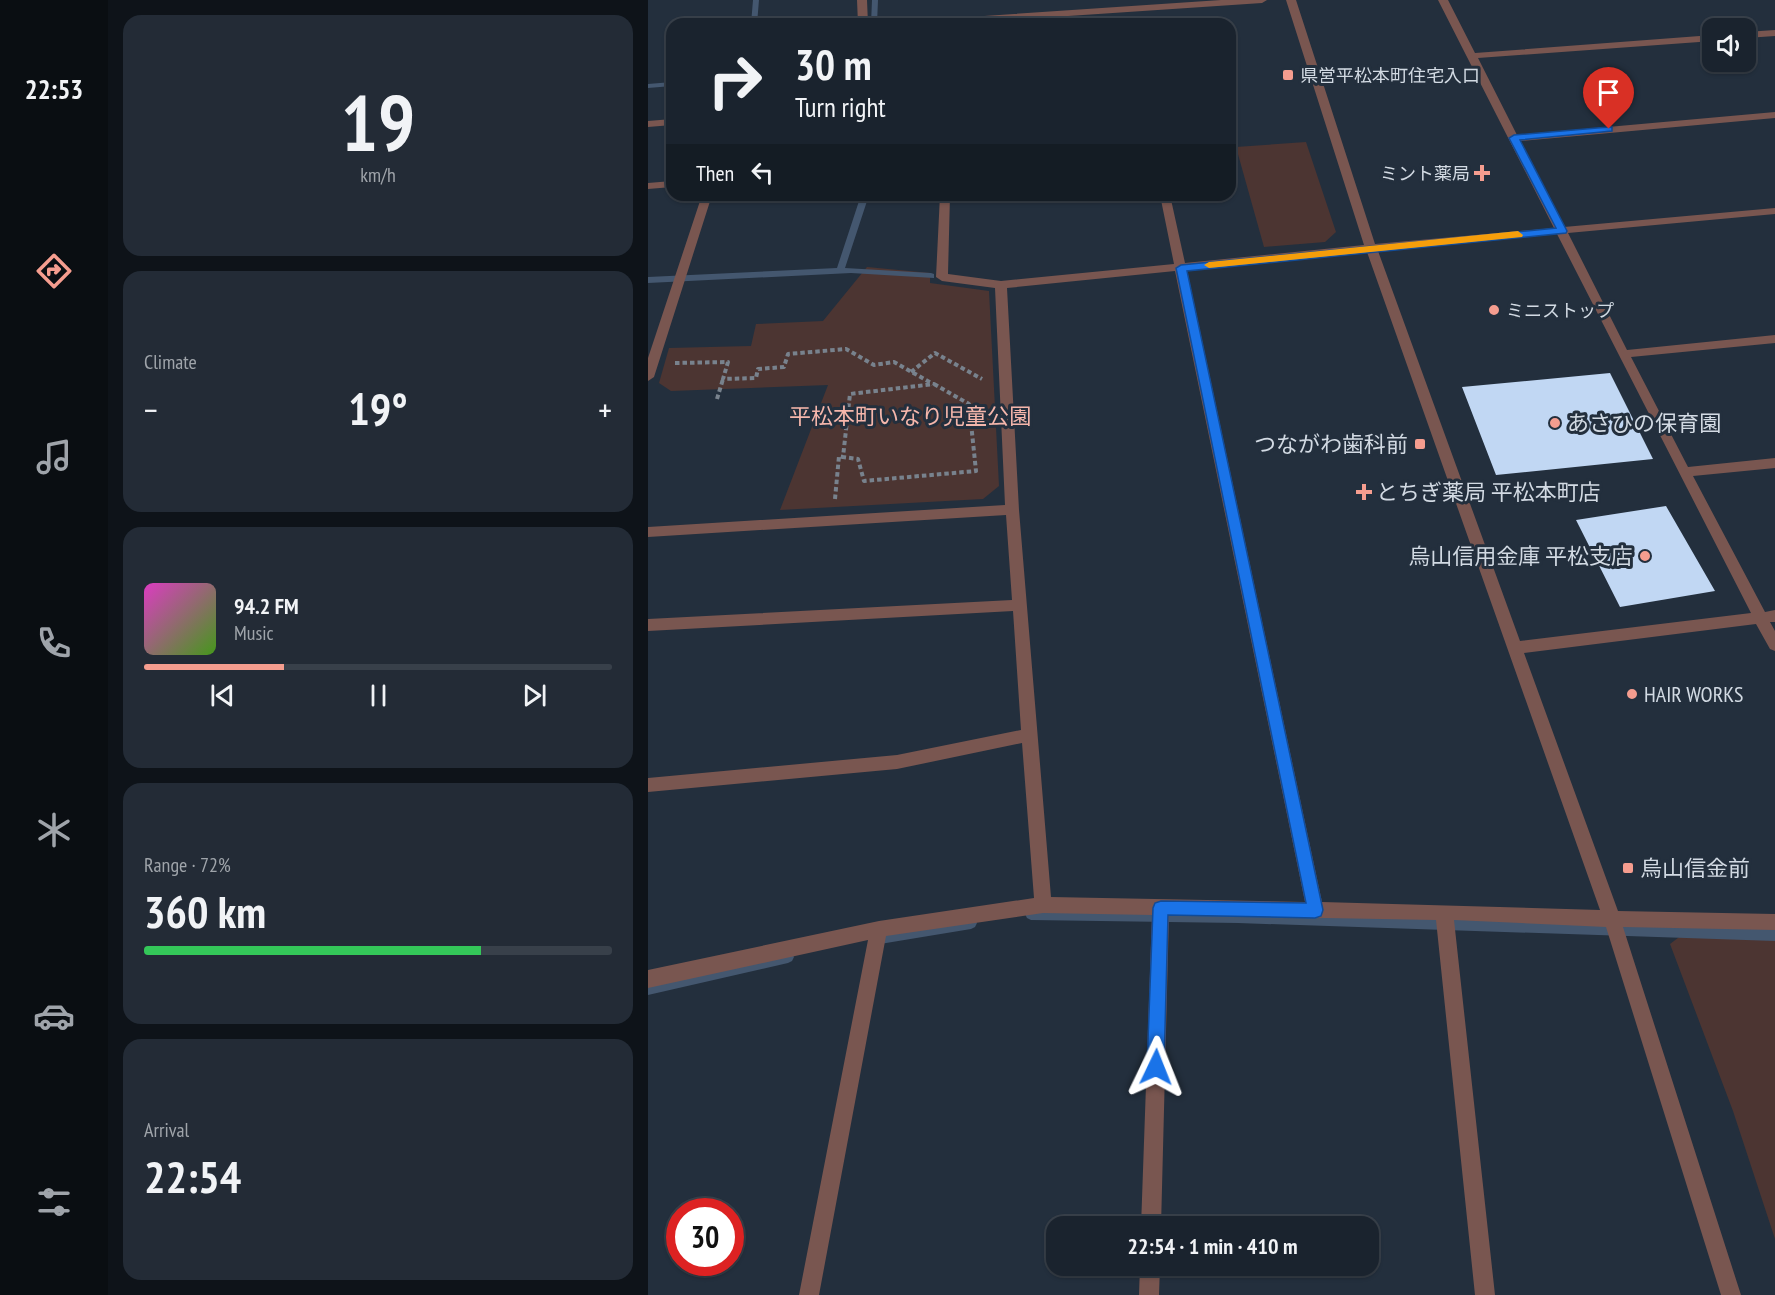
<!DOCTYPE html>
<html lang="en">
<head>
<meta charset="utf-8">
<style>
  body { margin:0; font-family:"PT Sans Narrow","Noto Sans JP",sans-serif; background:#232b36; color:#f1f3f6; height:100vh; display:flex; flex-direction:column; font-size:22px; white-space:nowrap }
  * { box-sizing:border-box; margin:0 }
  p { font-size:20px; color:#9fa4aa }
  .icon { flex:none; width:33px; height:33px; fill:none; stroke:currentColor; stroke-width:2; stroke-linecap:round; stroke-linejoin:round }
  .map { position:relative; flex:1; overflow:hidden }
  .drawer { display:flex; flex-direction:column; gap:15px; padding:15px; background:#0e1319; width:540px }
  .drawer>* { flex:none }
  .guide { position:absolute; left:18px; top:18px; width:570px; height:183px; border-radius:18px; box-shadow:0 2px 4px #0004,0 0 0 2px #38404a; background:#1a232e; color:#f1f3f6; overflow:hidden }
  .fabs { position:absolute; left:1054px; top:18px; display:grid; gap:12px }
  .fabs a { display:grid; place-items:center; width:54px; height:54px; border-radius:12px; background:#1a232e; box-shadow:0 2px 4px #0004,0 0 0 2px #38404a; font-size:30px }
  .speed { position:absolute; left:18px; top:1198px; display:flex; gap:12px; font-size:30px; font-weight:700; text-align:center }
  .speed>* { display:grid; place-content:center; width:78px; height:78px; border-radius:50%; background:#1a232e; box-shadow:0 2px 4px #0004,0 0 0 2px #38404a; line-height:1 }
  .speed .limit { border:9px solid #d22; background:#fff; color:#111 }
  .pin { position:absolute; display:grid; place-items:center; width:51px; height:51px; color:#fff; margin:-62px -26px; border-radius:50% 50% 50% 0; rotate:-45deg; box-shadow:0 0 6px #0007 }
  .pin .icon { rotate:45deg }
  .me { position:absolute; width:66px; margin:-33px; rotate:2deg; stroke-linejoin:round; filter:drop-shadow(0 0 4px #0008) }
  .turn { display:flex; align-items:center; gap:21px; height:126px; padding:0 30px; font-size:27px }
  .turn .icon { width:78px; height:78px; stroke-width:2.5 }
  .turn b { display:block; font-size:42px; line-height:51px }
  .then { display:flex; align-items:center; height:57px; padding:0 30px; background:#0003; gap:12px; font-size:22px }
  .big { font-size:45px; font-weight:700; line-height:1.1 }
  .drawer .tile { flex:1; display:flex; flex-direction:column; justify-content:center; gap:9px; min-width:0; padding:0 21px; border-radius:18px; background:#232b36 }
  .drawer .dial { align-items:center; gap:0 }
  .dial b { font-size:78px; line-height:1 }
  .song { display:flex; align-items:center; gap:18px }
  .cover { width:72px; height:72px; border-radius:9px; background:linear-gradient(135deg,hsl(310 70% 55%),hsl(100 70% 35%)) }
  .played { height:6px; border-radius:3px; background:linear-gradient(90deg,#f59d8f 30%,#38404a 30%) }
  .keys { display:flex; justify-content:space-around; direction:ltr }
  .heat { display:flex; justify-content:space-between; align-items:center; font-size:33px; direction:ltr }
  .charge { height:9px; border-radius:4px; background:linear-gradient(90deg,#34c759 72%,#38404a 0) }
  .trip { position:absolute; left:398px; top:1216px; width:333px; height:60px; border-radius:18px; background:#1a232e; box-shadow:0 2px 4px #0004,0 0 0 2px #38404a; font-weight:700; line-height:60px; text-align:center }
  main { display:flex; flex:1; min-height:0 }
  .menu { display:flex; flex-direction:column; width:108px; justify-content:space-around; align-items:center; background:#0a0e12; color:#9fa4aa }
  .menu .icon { width:42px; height:42px }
  .menu .active { color:#f59d8f }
  .menu b { font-size:27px; color:#f1f3f6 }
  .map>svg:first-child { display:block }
  .green { fill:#4c3532 }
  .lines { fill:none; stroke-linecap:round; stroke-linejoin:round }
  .stream { fill:#44576f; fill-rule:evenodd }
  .building { fill:#c1d7f3 }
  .path { stroke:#78828d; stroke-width:4; stroke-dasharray:4.5 3; stroke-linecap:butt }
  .minor { fill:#795650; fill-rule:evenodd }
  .route { fill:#1a73e8; stroke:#114b97; stroke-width:1.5 }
  .slow { fill:#f59e0b }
  .poi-dot { fill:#f59d8f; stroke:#232f3d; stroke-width:2 }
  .labels { text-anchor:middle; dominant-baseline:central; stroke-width:6; stroke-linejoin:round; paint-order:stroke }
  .far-poi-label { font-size:18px; fill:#d2dae3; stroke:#232f3d; text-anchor:start }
  .park-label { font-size:22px; fill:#f5b6ab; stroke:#232f3d }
  .poi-label { font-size:22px; fill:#d2dae3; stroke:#232f3d; text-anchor:start }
</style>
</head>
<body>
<main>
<nav class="menu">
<b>22:53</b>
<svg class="icon active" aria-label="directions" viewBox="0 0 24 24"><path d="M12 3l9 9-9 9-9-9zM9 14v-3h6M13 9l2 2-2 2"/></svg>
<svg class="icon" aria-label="music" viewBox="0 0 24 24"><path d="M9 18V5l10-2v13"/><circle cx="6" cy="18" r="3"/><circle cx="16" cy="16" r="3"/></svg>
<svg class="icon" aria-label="phone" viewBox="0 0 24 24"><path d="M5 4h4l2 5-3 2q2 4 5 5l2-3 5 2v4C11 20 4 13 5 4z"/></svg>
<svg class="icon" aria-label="climate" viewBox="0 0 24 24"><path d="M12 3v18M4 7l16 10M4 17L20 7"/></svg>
<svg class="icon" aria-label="car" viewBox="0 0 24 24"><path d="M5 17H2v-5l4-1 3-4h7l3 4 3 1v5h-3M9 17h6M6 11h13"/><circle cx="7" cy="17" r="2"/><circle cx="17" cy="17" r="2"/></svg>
<svg class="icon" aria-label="filters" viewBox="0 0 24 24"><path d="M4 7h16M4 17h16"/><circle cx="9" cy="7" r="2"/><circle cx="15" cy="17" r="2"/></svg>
</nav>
<section class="drawer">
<div class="tile dial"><b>19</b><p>km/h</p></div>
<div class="tile"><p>Climate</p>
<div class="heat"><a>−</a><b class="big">19°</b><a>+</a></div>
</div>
<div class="tile">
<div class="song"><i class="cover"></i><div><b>94.2 FM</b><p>Music</p></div></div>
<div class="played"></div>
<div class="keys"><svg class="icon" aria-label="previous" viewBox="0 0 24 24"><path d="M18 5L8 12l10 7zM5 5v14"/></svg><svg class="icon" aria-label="pause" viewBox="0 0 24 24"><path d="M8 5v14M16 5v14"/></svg><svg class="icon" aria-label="next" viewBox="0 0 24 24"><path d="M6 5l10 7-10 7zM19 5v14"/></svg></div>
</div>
<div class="tile"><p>Range · 72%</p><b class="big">360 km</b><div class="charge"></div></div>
<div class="tile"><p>Arrival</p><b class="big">22:54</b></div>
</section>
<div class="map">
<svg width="1127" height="1295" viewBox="0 0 1127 1295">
  <rect width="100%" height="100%" fill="#232f3d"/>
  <path class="green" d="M658,142L688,232L677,242L616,247L588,147Z
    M219,267L282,273V283L341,291L351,486L335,499L132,510L180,385L23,391L11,383L21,348L103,346L108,324L175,321Z
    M1039,931L1127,936V1239L1085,1111L1022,944Z"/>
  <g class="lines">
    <path class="stream" d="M105,0H111L109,24H103Z
      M224,0H230L229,24H223Z
      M24,82V86L0,88V84Z
      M213,195H221L197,268L283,273L286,274V278L203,273L0,283V277L189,268Z
      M383,908L590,911L1127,929V941L590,923L383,920L379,918L377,914L379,910Z
      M323,917L327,919L329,923L327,927L323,929L226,945L222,943L220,939L222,935L226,933Z
      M140,951L144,953L146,957L144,961L140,963L0,995V983Z"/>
  </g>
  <path class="building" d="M962,373L1005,459L848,475L814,387Z
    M1018,506L1067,591L972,607L928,520Z"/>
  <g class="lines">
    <path class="path" d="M27,363L80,362L75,379L108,378L110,369L136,367L140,354L198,349L226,365L246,362L285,384
      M263,372L287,353L334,379
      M286,384L321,404L328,471L216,481L210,459L195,457L202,394Z
      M69,399L75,379
      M187,499L191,456L195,457"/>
    <path class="minor" d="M209,0H219L220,24H210Z
      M573,0H619L614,3L303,24H256L261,21Z
      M638,0H648L727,244L906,228L790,0H800L827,53L1065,35V41L830,58L869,135L1127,112V118L872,141L916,227L1127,208V214L920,233L979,350L1127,335V343L983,357L1040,467L1127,458V468L1045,476L1117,612L1127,610V622H1122L1127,631V651L1122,649L1108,624L876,653L970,911L1127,914V930L975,927L1093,1295H1073L958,927L806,920L847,1295H827L788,920L521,915L513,1227H493L504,915L395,913L238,936L171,1295H151L220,940L0,988V970L231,921L386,898L374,743L249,769L0,792V778L249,755L373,730L365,611L0,631V619L364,600L358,515L0,537V527L357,505L347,288L294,281L288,277L292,195H302L300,274L353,281L526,264L512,195H522L537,263L716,245ZM909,234L1103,613L872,641L730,251ZM719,252L952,910L674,902L539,270ZM527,271L657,902L403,897L371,510L359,288Z
      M1127,30V36L1098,38V32Z
      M24,119V125L0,127V121Z
      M24,181V187L0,189V183Z
      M54,195H64L6,377L0,381V358Z
      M492,1266H512L511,1295H491Z"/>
  </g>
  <path class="route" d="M961,127H964V131L872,140L919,231L918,233L539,271L675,910L673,916L667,918L520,915L516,1067L514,1073L508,1076L502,1073L499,1067L505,908L507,903L513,901L658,903L528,268L533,265L908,228L861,138L866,135Z"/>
  <path class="slow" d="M870,231L875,235L874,237L561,268L556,265L561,262Z"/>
  <g class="poi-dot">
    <rect x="634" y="69" width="12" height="12" rx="3"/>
    <path d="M831 164h6v6h6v6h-6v6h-6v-6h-6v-6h6z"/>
    <circle cx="846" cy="310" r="6"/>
    <circle cx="907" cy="423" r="6"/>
    <rect x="766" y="438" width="12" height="12" rx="3"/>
    <path d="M713 483h6v6h6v6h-6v6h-6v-6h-6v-6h6z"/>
    <circle cx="997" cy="556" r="6"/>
    <circle cx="984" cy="694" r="6"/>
    <rect x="974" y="862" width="12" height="12" rx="3"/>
  </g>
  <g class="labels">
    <g class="far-poi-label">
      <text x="652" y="75">県営平松本町住宅入口</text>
      <text x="822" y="173" text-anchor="end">ミント薬局</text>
      <text x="858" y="310">ミニストップ</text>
    </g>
    <g class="park-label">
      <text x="262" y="416">平松本町いなり児童公園</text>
    </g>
    <g class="poi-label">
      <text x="919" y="423">あさひの保育園</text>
      <text x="760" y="444" text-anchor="end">つながわ歯科前</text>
      <text x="728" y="492">とちぎ薬局 平松本町店</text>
      <text x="985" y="556" text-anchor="end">烏山信用金庫 平松支店</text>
      <text x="996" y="694">HAIR WORKS</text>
      <text x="992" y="868">烏山信金前</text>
    </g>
  </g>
</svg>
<div class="fabs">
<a><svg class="icon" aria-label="sound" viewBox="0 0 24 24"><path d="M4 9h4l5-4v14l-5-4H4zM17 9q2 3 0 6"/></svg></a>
</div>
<div class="speed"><div class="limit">30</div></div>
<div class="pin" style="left:961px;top:129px;background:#d93025"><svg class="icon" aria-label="arrive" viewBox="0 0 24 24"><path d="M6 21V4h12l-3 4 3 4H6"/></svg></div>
<svg class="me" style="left:508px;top:1067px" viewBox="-20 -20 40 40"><path d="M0-17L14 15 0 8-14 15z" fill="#1a73e8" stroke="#fff" stroke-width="4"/></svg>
<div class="trip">22:54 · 1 min · 410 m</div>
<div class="guide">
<div class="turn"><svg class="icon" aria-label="right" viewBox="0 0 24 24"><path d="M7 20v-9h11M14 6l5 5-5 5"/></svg><div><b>30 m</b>Turn right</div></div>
<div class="then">Then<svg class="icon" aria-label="left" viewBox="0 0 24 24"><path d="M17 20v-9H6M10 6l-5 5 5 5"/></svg></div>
</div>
</div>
</main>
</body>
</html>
